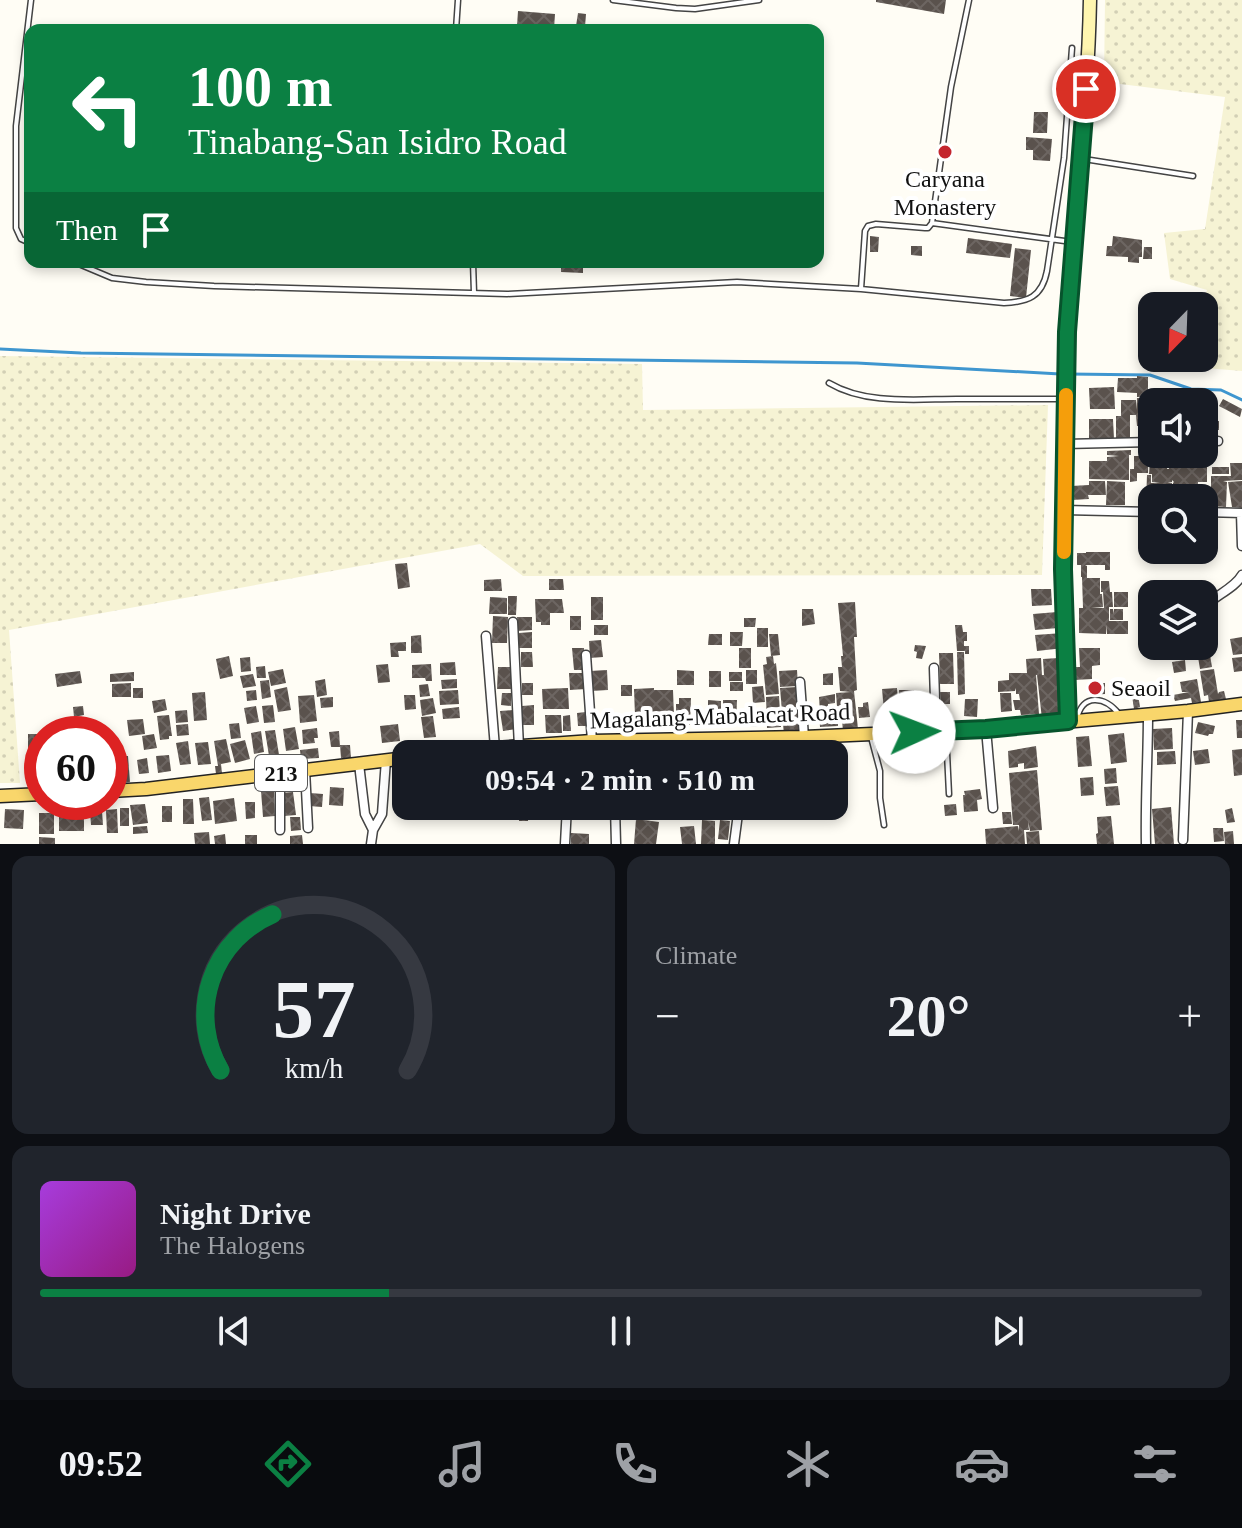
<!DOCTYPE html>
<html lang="en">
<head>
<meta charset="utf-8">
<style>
  body { margin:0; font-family:Georgia,serif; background:#20242c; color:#f1f3f6; height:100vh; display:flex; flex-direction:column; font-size:30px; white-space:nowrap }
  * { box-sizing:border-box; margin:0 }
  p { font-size:26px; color:#9ea1a6 }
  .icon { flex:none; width:44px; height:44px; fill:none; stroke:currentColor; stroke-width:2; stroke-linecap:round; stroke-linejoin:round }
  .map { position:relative; height:844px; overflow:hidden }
  .details { display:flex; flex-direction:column; gap:12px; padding:12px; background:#0d0f14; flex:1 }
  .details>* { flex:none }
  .hud { position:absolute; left:24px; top:24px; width:800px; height:244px; border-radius:16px; box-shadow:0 4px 12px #0003; background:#0b8043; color:#fff; overflow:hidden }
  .needle { width:52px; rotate:203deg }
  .buttons { position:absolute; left:1138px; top:292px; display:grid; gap:16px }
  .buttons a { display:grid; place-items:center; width:80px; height:80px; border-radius:16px; background:#171b24; box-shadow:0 4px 12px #0003; font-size:40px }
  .speed { position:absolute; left:24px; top:716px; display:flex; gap:16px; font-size:40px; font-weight:700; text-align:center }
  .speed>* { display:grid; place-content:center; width:104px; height:104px; border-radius:50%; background:#171b24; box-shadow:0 4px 12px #0003; line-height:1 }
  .speed .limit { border:12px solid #d22; background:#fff; color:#111 }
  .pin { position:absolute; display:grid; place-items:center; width:68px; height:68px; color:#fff; margin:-34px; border:4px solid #fff; border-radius:50%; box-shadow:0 2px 8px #0007 }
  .me { position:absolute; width:88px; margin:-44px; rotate:88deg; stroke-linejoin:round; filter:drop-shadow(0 0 6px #0008) }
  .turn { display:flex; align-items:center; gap:28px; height:168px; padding:0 32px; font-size:36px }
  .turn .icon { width:104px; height:104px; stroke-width:2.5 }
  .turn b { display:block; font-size:56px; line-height:68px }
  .then { display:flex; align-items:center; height:76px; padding:0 32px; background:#0003; gap:16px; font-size:30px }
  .big { font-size:60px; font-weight:600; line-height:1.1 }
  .details .card { flex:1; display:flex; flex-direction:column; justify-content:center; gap:12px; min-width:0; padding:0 28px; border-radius:16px; background:#20242c }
  .details .dial { align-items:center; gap:0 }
  .dial svg { height:208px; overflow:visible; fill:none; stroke:#363941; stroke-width:7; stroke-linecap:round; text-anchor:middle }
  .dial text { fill:#f1f3f6; stroke:none }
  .song { display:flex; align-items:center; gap:24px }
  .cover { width:96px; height:96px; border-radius:12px; background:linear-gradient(135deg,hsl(280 70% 55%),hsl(310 70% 35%)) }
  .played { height:8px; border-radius:4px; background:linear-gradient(90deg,#0b8043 30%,#363941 30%) }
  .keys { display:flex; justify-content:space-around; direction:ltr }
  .heat { display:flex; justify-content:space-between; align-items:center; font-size:44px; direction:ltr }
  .details .tiles { flex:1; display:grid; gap:12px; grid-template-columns:1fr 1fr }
  .card:last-child { grid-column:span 2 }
  .trip { position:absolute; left:392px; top:740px; width:456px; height:80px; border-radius:16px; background:#171b24; box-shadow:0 4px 12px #0003; font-weight:600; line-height:80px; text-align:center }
  .dock { display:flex; height:128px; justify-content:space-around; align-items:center; background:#090b0e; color:#9ea1a6 }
  .dock .icon { width:56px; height:56px }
  .dock .selected { color:#0b8043 }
  .dock b { font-size:36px; color:#f1f3f6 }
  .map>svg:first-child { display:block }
  .farmland { fill:url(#farmland-dots) }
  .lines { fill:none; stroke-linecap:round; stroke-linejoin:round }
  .stream { stroke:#3f96cf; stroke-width:3 }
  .building { fill:url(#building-cross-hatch) }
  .lane-casing { stroke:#444; stroke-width:7 }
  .street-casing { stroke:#444; stroke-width:11 }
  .secondary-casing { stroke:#333; stroke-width:15 }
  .primary-casing { stroke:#222; stroke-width:15 }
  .lane { stroke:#fff; stroke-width:4 }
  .street { stroke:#fff; stroke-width:8 }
  .secondary { stroke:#fff6b0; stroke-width:12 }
  .primary { stroke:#f9d66b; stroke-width:12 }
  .route-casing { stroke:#07532c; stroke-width:20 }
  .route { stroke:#0b8043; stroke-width:14 }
  .slow { stroke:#f59e0b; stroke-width:14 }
  .poi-dot { fill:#c4262e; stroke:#fff; stroke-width:3 }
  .labels { text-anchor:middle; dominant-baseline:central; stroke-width:8; stroke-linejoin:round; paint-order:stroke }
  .shield { fill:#fff; stroke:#585858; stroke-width:2 }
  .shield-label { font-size:22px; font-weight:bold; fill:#111 }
  .poi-label { font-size:24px; fill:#111; stroke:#fff }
  .street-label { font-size:24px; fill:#111; stroke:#fff }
</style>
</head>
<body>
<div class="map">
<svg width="1242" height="844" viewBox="0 0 1242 844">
  <defs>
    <pattern id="farmland-dots" width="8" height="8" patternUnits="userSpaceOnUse" patternTransform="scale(2)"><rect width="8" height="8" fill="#f6f3d4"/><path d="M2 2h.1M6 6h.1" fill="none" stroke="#d2cfb5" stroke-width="1.8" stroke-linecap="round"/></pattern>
    <pattern id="building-cross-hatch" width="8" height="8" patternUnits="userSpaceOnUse" patternTransform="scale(2)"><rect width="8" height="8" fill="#5a524d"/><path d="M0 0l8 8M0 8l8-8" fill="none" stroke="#6d6662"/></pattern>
  </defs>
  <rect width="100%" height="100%" fill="#fffdf5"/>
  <path class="farmland" d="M1105,0H1242V371L1205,368L1195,358H1204V306H1202L1207,290L1170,279L1164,233L1205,229L1225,97L1104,82Z
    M0,356L642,364L643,410L1048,405L1042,575L523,576L480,544L9,630L20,783H0Z"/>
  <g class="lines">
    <path class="stream" d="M0,349L81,353L857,363L1060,374
      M1069,374L1150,375L1191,389L1221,390L1242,400"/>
  </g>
  <path class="building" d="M876,0H946L944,14L876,2Z
    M518,11L555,14L554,29L517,26Z
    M578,13L586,14L585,27L576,26Z
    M1034,112H1048L1047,133H1033Z
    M1026,137L1052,139L1050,161L1033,160V150H1026Z
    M870,236L879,237L878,252H870Z
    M1113,236L1142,240V257H1139V263L1128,262V257L1106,256L1107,246H1112Z
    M968,238L1012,244L1010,258L966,253Z
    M911,246H922V256L911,255Z
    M1144,247H1152V259H1143Z
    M1015,248L1031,250L1026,298L1010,296Z
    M561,262H583V273L561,272Z
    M1137,376L1148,377V397H1137V393L1117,392L1118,378H1137Z
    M1114,387L1115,409H1090L1089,388Z
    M1137,398H1147L1146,426H1137L1136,415H1130V438H1116V416H1121V400H1136L1137,410Z
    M1223,399L1242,409L1240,417L1219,406Z
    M1089,419H1113L1114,439H1089Z
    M1219,421V430H1204V422Z
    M1131,450V455H1129V480L1089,479V461H1107V457L1119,456L1107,455V451Z
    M1149,451H1152V454H1168V462L1148,461V473H1137V481L1130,482V469H1134V456H1149Z
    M1204,451H1207V482H1198L1197,498H1173V483L1174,482L1172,480V482L1167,483H1172V498H1152V502H1146L1147,475H1151V483H1160L1152,482V474H1149L1150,462L1167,463V469H1169L1170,454H1190V464L1185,465H1197V454H1204Z
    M1230,463H1242V480L1223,481L1227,482L1226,507L1211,506V476H1231Z
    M1212,467H1229V474H1212Z
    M1089,481H1105L1106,495H1088L1089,499L1072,500L1071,486L1089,485Z
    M1107,481L1125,482V505H1106Z
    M1242,481V508L1232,507L1228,482Z
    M1202,489H1211L1209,510L1204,509Z
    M1086,552H1110V570H1105V565H1085L1087,566V578H1100V594H1102L1103,607L1091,608H1104L1103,592H1101V581H1109L1110,592H1112L1113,607H1109V621H1128V634H1107V625L1106,634L1079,633V608H1083L1082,577H1081V565H1077V553H1086Z
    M407,563L410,587L398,589L395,564Z
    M501,579L502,591H484V580Z
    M549,579H563L564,590H549Z
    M1031,589H1051L1052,605L1032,606Z
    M1114,592H1128V607H1114Z
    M508,596H517L516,615H508Z
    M490,597L507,598V614H489Z
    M591,597H603V620H591Z
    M535,599H562L564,613H550V625H541V622H536Z
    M855,602L857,637H854L857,690L854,691L858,729L843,731L842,721L838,722V726L820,727L819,713L830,712V707H837L836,693L851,692L840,691L838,667H842L841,656H843L838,603Z
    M802,609H813L815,624L802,626Z
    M1110,609H1113V614L1114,609H1123V620H1110Z
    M1057,612L1058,628L1035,630L1033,614Z
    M493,616L508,617L507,643H492Z
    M570,616H581V630H570Z
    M517,617H532V630L518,631Z
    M744,618H756L755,627H744Z
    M594,625H608V635H594Z
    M955,625H962L963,632H967V641H964V646H969V654H965V651H957Z
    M757,628H768V647H757Z
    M532,632V648H519V633Z
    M730,632H743L742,646H730Z
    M1063,633L1064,648L1037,651L1035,635Z
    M709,634H722V645H708Z
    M769,634H778L780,655L771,656Z
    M421,635L422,653H411V636Z
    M1242,637V654L1233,655L1230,639Z
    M601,640L603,657L590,658L589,641Z
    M406,642V651H398L399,657H391L390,643Z
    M915,645L926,646L922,659L916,658L917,652L914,651Z
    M572,648H584L586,670H574Z
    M739,648H751V668H739Z
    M1079,648H1100V665L1092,666V679L1074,680V667H1080Z
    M521,652H532L533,667H521Z
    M957,652H964L965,694L958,695Z
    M939,653H953L954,684H940Z
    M1210,655L1212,667L1200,669L1198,657Z
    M229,656L233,676L220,679L216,659Z
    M773,656L774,664L776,663L779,694L766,695L763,665L767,664L766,657Z
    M250,657L251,671L241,672L240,658Z
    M1242,657V671L1234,672L1232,658Z
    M1041,658L1042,675H1044L1043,659L1058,658L1059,674H1065V717H1051V719H1042L1037,675H1036L1039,714L1021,715L1020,710H1015L1013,700H1020L1019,694H1016V688L1015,691L998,692V681L1009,680V673H1027L1026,659Z
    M1185,660L1186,671L1174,673L1172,662Z
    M455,662L456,675H440V663Z
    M388,664L390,682L378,683L376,665Z
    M431,664L432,681H426L425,678H412V665Z
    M265,666L266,678H257L256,667Z
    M498,667H512V689H497Z
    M283,669L286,683L271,686L268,672Z
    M1214,669L1218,694L1219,692L1224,691L1226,699L1209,702L1208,695L1204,696L1200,671Z
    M607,670L608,690L591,691L590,671Z
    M677,670L694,671V685H677Z
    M746,670H757V684H746Z
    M797,670L798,686L780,687L779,671Z
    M80,671L82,683L57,687L55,674Z
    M709,671H721V687H709Z
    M134,672V681L110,682V674Z
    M729,672H742V681H729Z
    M569,673H586V689L570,690Z
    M833,673V685H823V674Z
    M253,674L256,686L243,688L240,676Z
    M325,679L327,695L317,697L315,681Z
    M457,679V688L442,689L441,680Z
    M1197,679L1201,702L1192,703L1191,698L1175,701L1173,695L1189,692H1182L1180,682Z
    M269,680L271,697L262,699L260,681Z
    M730,682H743V691H730Z
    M131,683V697H112V684Z
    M522,683H533V695H522Z
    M1105,683V694L1090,695L1089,684Z
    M428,684L430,696L420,697L419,685Z
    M621,685H632V696H621Z
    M763,686L765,702L753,703L752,687Z
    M287,687L291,710L278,712L274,690Z
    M797,687L799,734L784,735L780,688Z
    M133,688H143V698H133Z
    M568,688L569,709H543L542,689Z
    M654,688V690H673L674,716H635L634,689Z
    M897,688L899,717H894V722H885L882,689Z
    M1137,688L1140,707L1134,709L1131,689Z
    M256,690L257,700L247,701L246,691Z
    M458,690L459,704L440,705L439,691Z
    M899,690H914L915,694L926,693L928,722H918L916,703L910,704L909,694H899Z
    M205,692L207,720L194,721L192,693Z
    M940,692H950V704H941Z
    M502,693H511V706L501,705Z
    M1000,693H1011L1012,711L1001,712Z
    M835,694V703L828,704V711L820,712L819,697Z
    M314,695L317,721L300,723L298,696Z
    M404,695H415L416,709L405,710Z
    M779,696L781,727L767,728L766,697Z
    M333,697V707L321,708L320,698Z
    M433,698L436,713L422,716L420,700Z
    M679,698H691L690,725H676V704H679Z
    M165,699L167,710L154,713L152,701Z
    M965,699H978L977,717L964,716Z
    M708,700L721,701V720H708Z
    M723,700H737L736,725L723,724Z
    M868,702L870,717L859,718L858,707H863V703Z
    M273,705L275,722L264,723L262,706Z
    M534,705V725H522V706Z
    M83,706L84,715L74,717L73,707Z
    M256,706L259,722L247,724L244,708Z
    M459,707L460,718L443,719L442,709Z
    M187,710L188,722L176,723L175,711Z
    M513,710L516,729L503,731L500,711Z
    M586,712L587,726H578L577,713Z
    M757,712L758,726L746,727L745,713Z
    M169,715L172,736H169V739L160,740L157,716Z
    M545,715H561L562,733H546Z
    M570,715L571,731H563V716Z
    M433,716L436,737L424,738L421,717Z
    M143,719L145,734L129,736L127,720Z
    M1236,720H1242V738H1237Z
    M1198,722L1215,726L1213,734H1209L1208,736L1195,733Z
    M239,723L241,738L231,739L229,724Z
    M188,724L189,735L177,736L176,725Z
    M398,724L400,741L382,743L380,726Z
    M295,727L299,749L286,751L283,729Z
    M317,728L318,738H314L315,743L303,744L302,730Z
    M1172,728L1173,749L1154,750L1153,729Z
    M275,730L280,761L270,762L265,731Z
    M261,731L264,752L254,754L251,733Z
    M339,731L340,747H331L329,732Z
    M1124,733L1127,762L1111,764L1108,735Z
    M28,734H42V749H28Z
    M154,734L157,748L144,750L142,736Z
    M1089,736L1092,766L1078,767L1076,737Z
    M226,739L231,762L221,764L222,773L216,774L215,766H218L214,741Z
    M245,740L250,759L235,763L230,744Z
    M188,741L191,764L180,765L176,743Z
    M208,742L211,764L198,765L195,743Z
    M340,745H350L351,758H341Z
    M1036,746L1038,767L1024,769V763L1018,764V767L1009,768L1008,751Z
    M318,748L319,758L301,759L300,750Z
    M706,748L735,749V754H706Z
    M1208,749L1210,763L1195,765L1193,751Z
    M1242,749V775L1234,776L1232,750Z
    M42,751V765H32L31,752Z
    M1175,751L1176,764L1157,765V752Z
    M169,755L171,771L158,773L156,756Z
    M125,756H128L130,782L115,784L113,757Z
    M147,758L149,773L139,774L137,760Z
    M1116,768L1117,783L1105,784L1104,769Z
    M1037,770L1042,830L1030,831L1028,821L1029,830H1024L1025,844H986L985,829L1018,826L1019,831V825H1013L1009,773Z
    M1093,777L1094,795L1081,796L1080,778Z
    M1118,786L1120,805L1106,806L1104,787Z
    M330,787L344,788L343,806L329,805Z
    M980,789L982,799L977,800L978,811L964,812L963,795H965L964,791Z
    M274,790L275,816L263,817L261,791Z
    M293,792L296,815L284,816L281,793Z
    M310,793L323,794L322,807L309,806Z
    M209,797L212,820L202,821L199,798Z
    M234,798L237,821L215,824L213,801Z
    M183,799H193L194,824H183Z
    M245,802H255V818L246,819Z
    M145,804L148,823L133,825L130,805Z
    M956,804L957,815L945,816L944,805Z
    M162,806H172V822H162Z
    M520,806H529L528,821H519Z
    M534,806H544V818H533Z
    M547,806H562L563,817L548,818Z
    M635,806H644L643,818L634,817Z
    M682,806H702L701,813L682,811Z
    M1171,807L1174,844H1155L1152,809Z
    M120,808H129V826H120Z
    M1232,808L1235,822L1227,823L1225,810Z
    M5,809L24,810L23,829L4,828Z
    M117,809L118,833H107L106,810Z
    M90,811H102L103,825H91Z
    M59,812H84V831H59Z
    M1002,812H1011L1012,824H1003Z
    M39,813H54V834H39Z
    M1111,816L1114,844H1097L1096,834L1098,833L1097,817Z
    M290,817H300L301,830L291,831Z
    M636,819L659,822L656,844H634Z
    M702,820L715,821V844H701Z
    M720,820L730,821L728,840L718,839Z
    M147,826L148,833L133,834V827Z
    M694,826L696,844H682L680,827Z
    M1213,828H1223L1224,841L1214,842Z
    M1039,831L1040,844H1027L1026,832Z
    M1233,831L1234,844H1225L1224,832Z
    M209,832L210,844H195L194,833Z
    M571,833L589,834V844H571Z
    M225,834L226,844H215L214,836Z
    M245,835H257V844H245Z
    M302,835L303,844H290V836Z
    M39,837L55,838V844H39Z"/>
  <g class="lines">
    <g class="lane-casing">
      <path id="lane" d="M613,0L676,8L695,9L759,0
        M456,30L458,0
        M1084,159L1193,176
        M932,223L1072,242
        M30,243L21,239L16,228V126L31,0
        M74,262L112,278L146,282L214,286L507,294L737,282L861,289L1004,303C1028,302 1042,297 1047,271L1064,158L1072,48
        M473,262L474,293
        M861,289L865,231L868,226L876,224L925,228H928L932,223L951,87L969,0
        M829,383C866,405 916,399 957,399C993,399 1028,399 1064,399
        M1077,719C1082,693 1105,696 1119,714
        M946,732L949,794
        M871,737L880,771V798L884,825
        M704,740V754
        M530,806V810"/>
    </g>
    <g class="street-casing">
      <path id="street" d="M1204,441H1218
        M1065,444L1152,442
        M1064,510L1152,512
        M1204,512L1242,513
        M1241,513L1242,546
        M1204,607C1216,595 1235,588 1242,575
        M513,622L519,747
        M486,636L495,748
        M1164,651L1170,646
        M586,655L592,741
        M934,668L936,731
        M800,682L804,737
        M986,729L993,808
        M616,754L617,741
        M747,754L750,737
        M359,764L365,814L373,830
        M305,770L308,828
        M615,806L616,844
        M280,830V773
        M1183,840L1188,711
        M371,844L373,830L382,814L386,760
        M565,844L567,806
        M734,844L739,806
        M1146,844C1145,801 1148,758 1148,714"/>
    </g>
    <g class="secondary-casing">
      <path id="secondary" d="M1068,721C1064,592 1061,462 1067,333C1072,222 1088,111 1090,0"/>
    </g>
    <g class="primary-casing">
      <path id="primary" d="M438,754L495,748L592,741L804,737L986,729L1188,711L1242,704
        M110,791L146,789L406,758
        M0,796L42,794"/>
    </g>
    <use href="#lane" class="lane"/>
    <use href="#street" class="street"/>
    <use href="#secondary" class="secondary"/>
    <use href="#primary" class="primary"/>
  </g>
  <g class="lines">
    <g class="route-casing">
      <path id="route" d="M914,732L986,729L1068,721L1063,569L1067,332L1086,89"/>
    </g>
    <use href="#route" class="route"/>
    <path class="slow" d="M1064,552L1066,395"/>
  </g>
  <g class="poi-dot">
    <circle cx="945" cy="152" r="8"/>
    <circle cx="1095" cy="688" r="8"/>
  </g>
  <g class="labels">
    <rect class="shield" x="255" y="755" width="52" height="36" rx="6"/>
    <g class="shield-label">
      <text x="281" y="773">213</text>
    </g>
    <g class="poi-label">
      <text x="945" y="179">Caryana<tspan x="945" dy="28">Monastery</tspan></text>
      <text x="1111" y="688" text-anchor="start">Seaoil</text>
    </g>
    <g class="street-label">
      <text transform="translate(720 716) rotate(-2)">Magalang-Mabalacat Road</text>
    </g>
  </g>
</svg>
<div class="buttons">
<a><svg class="needle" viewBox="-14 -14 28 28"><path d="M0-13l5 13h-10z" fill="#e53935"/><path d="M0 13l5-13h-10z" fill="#9ea1a6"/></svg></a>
<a><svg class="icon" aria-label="sound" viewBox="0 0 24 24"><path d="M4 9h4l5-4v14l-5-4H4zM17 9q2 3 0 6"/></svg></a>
<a><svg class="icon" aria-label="search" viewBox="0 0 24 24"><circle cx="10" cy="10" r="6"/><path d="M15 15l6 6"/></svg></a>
<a><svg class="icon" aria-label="layers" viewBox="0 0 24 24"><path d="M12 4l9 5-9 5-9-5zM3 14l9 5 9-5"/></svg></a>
</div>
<div class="speed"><div class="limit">60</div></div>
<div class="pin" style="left:1086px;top:89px;background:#d93025"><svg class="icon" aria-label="arrive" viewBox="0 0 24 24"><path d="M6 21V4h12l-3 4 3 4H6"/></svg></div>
<svg class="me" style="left:914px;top:732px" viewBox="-20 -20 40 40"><circle r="19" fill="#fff"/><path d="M0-13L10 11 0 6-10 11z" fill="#0b8043"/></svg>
<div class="trip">09:54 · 2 min · 510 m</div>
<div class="hud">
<div class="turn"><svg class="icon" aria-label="left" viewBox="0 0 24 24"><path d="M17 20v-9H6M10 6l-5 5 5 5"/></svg><div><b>100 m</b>Tinabang-San Isidro Road</div></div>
<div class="then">Then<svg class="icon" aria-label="arrive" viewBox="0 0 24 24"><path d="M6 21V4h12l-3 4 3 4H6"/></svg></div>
</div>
</div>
<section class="details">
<div class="tiles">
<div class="card dial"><svg viewBox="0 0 100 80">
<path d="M14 69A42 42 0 1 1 86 69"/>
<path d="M14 69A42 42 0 0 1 34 9" stroke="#0b8043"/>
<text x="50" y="56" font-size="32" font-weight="700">57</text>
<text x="50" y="72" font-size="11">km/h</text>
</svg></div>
<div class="card"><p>Climate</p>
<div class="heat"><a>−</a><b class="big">20°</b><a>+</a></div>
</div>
<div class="card">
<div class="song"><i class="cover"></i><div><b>Night Drive</b><p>The Halogens</p></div></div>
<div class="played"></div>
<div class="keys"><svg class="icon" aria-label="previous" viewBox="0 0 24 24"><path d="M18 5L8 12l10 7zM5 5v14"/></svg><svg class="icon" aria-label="pause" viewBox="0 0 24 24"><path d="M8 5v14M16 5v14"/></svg><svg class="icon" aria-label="next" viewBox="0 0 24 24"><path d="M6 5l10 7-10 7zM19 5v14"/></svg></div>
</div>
</div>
</section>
<nav class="dock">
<b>09:52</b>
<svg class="icon selected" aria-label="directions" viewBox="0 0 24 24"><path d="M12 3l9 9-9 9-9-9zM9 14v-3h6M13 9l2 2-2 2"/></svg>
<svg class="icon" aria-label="music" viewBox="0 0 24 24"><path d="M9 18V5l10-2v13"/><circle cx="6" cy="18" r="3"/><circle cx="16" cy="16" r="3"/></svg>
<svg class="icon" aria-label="phone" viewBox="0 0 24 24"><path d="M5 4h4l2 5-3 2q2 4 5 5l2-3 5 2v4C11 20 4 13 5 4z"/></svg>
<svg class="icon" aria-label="climate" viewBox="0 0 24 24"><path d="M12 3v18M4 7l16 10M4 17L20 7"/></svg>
<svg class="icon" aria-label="car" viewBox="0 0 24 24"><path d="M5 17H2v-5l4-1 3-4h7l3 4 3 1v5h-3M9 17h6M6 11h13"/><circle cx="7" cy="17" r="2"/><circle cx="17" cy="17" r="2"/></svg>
<svg class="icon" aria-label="filters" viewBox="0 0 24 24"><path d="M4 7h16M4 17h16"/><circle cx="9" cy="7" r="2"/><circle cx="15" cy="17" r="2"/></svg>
</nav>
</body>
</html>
